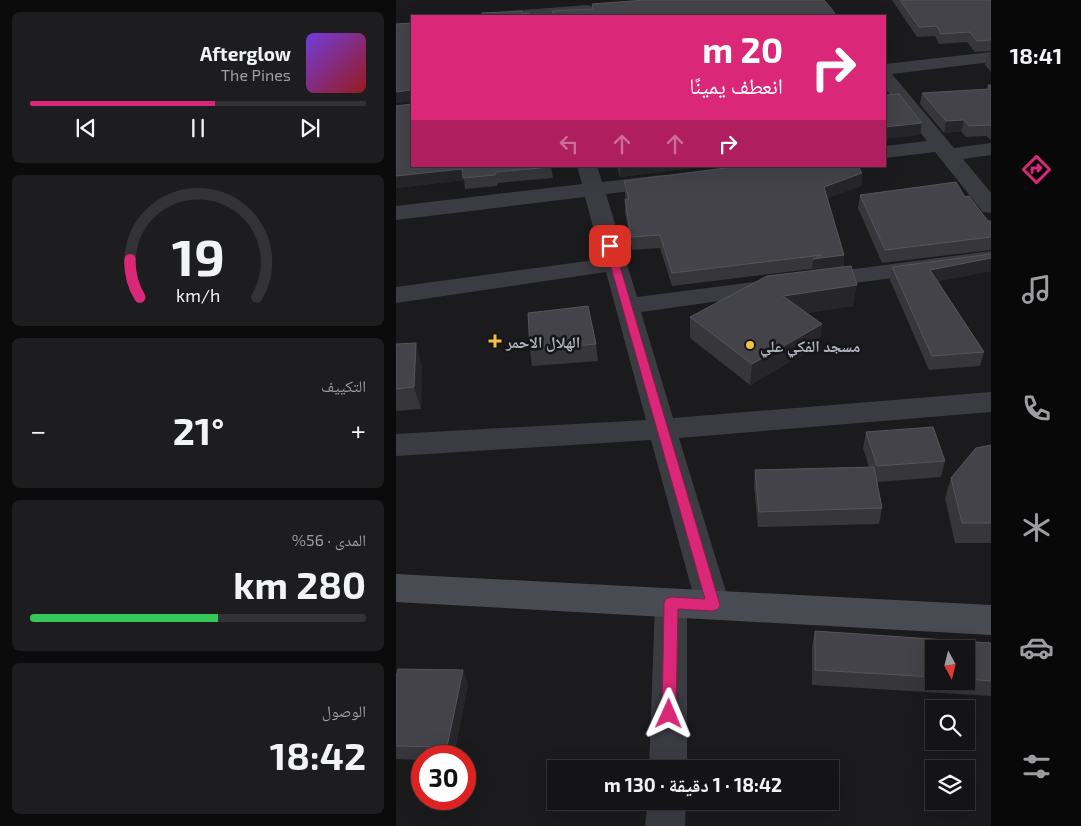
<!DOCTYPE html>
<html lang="ar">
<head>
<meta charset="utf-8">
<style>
  body { margin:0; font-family:"Exo 2","Noto Naskh Arabic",sans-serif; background:#1d1d1f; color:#f1f3f6; direction:rtl; height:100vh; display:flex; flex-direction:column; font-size:19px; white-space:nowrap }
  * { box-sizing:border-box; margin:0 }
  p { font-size:16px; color:#9d9ea1 }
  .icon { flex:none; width:28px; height:28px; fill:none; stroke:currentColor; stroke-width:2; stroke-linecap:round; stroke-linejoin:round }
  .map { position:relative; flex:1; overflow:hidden; direction:ltr }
  .drawer { display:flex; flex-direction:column; gap:12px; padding:12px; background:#0b0b0c; width:396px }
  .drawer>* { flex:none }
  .guide { position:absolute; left:15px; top:15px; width:475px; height:152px; border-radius:0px; box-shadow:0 5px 20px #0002,0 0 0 1px #333335; direction:rtl; background:#db2777; color:#fff; overflow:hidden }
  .needle { width:32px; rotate:173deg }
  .buttons { position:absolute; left:529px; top:640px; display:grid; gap:10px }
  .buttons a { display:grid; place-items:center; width:50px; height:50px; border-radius:0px; background:#141416; box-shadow:0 5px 20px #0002,0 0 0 1px #333335; font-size:25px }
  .speed { position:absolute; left:15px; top:745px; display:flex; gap:10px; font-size:25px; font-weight:700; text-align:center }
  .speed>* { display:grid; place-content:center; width:65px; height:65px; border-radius:50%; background:#141416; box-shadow:0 5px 20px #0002,0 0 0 1px #333335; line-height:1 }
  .speed .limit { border:8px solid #d22; background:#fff; color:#111 }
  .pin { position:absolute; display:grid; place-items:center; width:42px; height:42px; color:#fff; margin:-21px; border-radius:10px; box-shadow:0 2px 8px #0006 }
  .me { position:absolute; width:55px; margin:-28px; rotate:1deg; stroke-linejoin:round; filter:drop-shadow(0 0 4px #0008) }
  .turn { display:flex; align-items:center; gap:18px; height:105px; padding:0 20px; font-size:22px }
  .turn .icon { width:65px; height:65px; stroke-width:2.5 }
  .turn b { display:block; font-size:35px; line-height:42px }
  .lanes { display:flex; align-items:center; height:48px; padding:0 20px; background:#0003; justify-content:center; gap:25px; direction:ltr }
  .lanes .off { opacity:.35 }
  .big { font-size:38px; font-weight:700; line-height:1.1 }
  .drawer .card { flex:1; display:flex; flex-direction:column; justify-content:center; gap:8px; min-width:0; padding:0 18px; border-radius:8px; background:#1d1d1f }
  .drawer .dial { align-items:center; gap:0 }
  .dial svg { height:130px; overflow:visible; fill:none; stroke:#333335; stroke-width:7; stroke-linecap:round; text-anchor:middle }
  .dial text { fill:#f1f3f6; stroke:none }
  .song { display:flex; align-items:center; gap:15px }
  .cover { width:60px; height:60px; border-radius:8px; background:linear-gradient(135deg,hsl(260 70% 55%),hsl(0 70% 35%)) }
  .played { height:5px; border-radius:2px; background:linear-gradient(90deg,#db2777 55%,#333335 55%) }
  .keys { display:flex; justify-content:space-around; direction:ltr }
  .heat { display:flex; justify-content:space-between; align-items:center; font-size:28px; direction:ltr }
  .charge { height:8px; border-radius:4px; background:linear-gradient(90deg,#34c759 56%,#333335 0) }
  .trip { position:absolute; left:151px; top:760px; width:292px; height:50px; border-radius:0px; background:#141416; box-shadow:0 5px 20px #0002,0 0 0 1px #333335; font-weight:700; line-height:50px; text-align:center; direction:rtl }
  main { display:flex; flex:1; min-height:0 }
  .tab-bar { display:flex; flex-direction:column; width:90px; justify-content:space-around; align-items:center; background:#080809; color:#9d9ea1 }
  .tab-bar .icon { width:35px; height:35px }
  .tab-bar .active { color:#db2777 }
  .tab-bar b { font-size:22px; color:#f1f3f6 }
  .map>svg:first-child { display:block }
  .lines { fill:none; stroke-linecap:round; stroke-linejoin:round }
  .street { fill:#3b3c42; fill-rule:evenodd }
  .secondary { fill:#494b52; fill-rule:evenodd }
  .wall { fill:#37363b; fill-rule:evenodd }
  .shaded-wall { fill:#262529 }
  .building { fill:#444349; stroke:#54555b }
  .route { fill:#db2777; stroke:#8e194d }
  .poi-dot { fill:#f1c23e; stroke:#161518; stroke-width:2 }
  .labels { text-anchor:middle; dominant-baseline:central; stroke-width:5; stroke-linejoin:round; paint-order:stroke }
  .poi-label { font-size:16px; font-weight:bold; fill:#adb1bc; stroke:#161518; text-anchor:start }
</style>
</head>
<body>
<main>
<nav class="tab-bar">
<b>18:41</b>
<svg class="icon active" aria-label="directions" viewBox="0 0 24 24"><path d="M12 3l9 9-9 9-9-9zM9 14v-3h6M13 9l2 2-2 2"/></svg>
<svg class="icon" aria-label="music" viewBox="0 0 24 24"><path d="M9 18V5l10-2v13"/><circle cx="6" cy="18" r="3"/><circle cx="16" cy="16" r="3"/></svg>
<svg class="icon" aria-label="phone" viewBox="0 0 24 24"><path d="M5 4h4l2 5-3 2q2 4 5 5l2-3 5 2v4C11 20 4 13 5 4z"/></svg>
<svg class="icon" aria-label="climate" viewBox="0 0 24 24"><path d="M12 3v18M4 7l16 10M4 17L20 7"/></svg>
<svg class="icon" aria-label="car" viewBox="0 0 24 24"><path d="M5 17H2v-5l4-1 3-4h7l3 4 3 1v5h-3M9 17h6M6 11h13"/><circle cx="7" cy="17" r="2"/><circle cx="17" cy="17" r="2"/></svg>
<svg class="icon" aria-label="filters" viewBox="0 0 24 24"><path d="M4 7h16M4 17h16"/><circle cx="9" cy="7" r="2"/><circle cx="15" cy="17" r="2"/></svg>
</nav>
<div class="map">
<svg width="595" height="826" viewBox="0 0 595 826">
  <rect width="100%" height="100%" fill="#1b1a1d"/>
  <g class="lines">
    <path class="street" d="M192,5L198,7L200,10L198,13L173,16H106L108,13L114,11Z
      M595,52V62L496,74L558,148L595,143V155L567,159L595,193V213L587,212L539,152L489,158V146L531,141L489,88V64Z
      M181,166H201L206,182L266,175L273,177L276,181L273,185L266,187L210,194L241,297L381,279L389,281L393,286L389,291L381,293L245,312L277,418L595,392V412L283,438L334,605L329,615L317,619L305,615L300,605L255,440L0,456V434L250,420L210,272L0,303V287L206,259L189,197L0,220V206L186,184Z
      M595,251V265L421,288L413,286L409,281L413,276L421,274Z
      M275,589L287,593L291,603V769H253L259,603L263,593Z
      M252,801H290L289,826H249Z"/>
    <path class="secondary" d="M0,574L595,605V635L0,602Z"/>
  </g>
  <path class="wall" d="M496,0H595V51L579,52L571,42L543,44L539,36L521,37Z
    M16,23L155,166L157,178L102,183L101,186L69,189L68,180L0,188V106L15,104V101L0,103Z
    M595,53V72L589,65L592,54Z
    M592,85H595V140L590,136L570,137L565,131L548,133L524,104L526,93L591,89Z
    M221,166H312L224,177Z
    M466,173L465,186L431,198L448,255L447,267L457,306L410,313L426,324L423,345L354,385L294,338V317L416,271V269L276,286L264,248L236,250L229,212V199H230L229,194L228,181Z
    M464,195L569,197L592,221H595V250L486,263L462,208Z
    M595,254V271L542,281L588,352L584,366L533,370L494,280L496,267Z
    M0,344L26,365L25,409L0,411Z
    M200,344L202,361L136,366L134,350Z
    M470,432L549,461L545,477L481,482L486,508L483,524L362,527L358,486L359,470L473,467L467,448Z
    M595,445V543H559L549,498L555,478Z
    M419,631L595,643V696L416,685V646ZM538,649H570V681H538Z
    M0,677L72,684L58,756H26V760L0,759Z"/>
  <path class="shaded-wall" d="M15,90L16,101L0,103V92Z
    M568,120L565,131L548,133L550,121Z
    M526,123L524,135L489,139V127Z
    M224,166H312L224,177Z
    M66,169L68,180L0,188V176Z
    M466,173L465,186L426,200L428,187Z
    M448,255L446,268L416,272L417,259Z
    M595,258V271L531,283L534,270Z
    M461,285L457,306L385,317L387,296Z
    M426,324L423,345L354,385L356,364Z
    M20,343L26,365L25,409L18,387Z
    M67,670L72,684L58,756H55L51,747Z"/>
  <path class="building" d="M249,0H428L434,7L441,16H158L156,11L197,9L196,4Z
    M504,0H595V40L581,41L574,32L545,34L541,26L523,27Z
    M126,11V14L133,13L134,16H65L85,15L86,13Z
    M16,23V166L155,167L100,172L99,175L67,178L66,169L0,176V106L15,104V90L0,92V24Z
    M592,85H595V126L593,125L573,126L568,120L550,121L526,93L594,89Z
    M503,94L526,123L489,127V95Z
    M345,166H462L466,173L428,187L448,255L417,259L426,255L276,273L264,235L235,237L229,199H233L228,181Z
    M560,182L569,197L573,196L592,221H595V237L489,250L464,195Z
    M595,254V258L534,270L588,352L536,356L496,267Z
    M455,266L461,285L387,296L426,324L356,364L294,317L371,276Z
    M192,306L200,344L134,350L132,313Z
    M20,343L18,387L0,389V344Z
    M537,427L549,461L481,466L470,432Z
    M595,445V523H566L555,478L580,448Z
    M478,467L486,508L363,512L359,470Z
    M419,631L595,643V681L570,679V649H538V677L419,670Z
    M2,669L67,670L51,747L0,746V677Z"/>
  <path class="route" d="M214,243L218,246L324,605L322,609L317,611L282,609L280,714L278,718L273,721L268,718L266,714L268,603L270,599L275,597L309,599L209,246Z"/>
  <g class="poi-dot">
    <path d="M96.5 333.5h5v5h5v5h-5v5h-5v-5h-5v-5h5z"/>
    <circle cx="354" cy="345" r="5"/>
  </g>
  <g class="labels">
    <g class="poi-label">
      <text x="110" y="341">الهلال الاحمر</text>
      <text x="364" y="345">مسجد الفكي علي</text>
    </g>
  </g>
</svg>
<div class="buttons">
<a><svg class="needle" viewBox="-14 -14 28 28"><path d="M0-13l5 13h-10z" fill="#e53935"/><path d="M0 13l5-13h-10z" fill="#9d9ea1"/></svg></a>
<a><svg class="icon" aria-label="search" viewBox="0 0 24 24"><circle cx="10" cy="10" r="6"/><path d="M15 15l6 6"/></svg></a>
<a><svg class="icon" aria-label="layers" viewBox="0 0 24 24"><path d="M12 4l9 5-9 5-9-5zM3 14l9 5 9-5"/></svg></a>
</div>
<div class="speed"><div class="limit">30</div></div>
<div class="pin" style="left:214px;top:246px;background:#d93025"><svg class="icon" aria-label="arrive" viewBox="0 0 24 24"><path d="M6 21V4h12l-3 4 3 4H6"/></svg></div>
<svg class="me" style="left:273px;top:714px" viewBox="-20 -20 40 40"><path d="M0-17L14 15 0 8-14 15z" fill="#db2777" stroke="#fff" stroke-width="4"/></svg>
<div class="trip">18:42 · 1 دقيقة · 130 m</div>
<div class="guide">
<div class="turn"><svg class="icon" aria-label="right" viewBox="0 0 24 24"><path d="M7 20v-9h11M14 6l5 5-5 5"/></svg><div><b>20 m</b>انعطف يمينًا</div></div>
<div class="lanes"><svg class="icon off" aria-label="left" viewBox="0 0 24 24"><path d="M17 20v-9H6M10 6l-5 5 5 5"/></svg><svg class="icon off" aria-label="ahead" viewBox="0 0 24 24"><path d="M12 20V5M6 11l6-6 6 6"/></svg><svg class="icon off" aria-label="ahead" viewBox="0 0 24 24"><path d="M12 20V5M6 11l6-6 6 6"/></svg><svg class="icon" aria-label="right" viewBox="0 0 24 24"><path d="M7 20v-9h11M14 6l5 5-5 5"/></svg></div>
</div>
</div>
<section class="drawer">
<div class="card">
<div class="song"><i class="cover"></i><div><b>Afterglow</b><p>The Pines</p></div></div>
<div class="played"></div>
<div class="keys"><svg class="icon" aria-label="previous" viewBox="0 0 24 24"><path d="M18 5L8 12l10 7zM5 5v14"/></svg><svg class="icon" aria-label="pause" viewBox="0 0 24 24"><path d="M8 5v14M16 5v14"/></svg><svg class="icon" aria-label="next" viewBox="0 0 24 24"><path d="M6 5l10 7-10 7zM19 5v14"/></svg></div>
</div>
<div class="card dial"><svg viewBox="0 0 100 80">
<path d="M14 69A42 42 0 1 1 86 69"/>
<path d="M14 69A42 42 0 0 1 8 46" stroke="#db2777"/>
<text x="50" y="56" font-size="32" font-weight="700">19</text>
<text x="50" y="72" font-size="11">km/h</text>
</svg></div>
<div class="card"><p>التكييف</p>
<div class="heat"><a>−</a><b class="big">21°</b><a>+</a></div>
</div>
<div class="card"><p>المدى · 56%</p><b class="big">280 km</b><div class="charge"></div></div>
<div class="card"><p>الوصول</p><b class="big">18:42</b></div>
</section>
</main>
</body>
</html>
